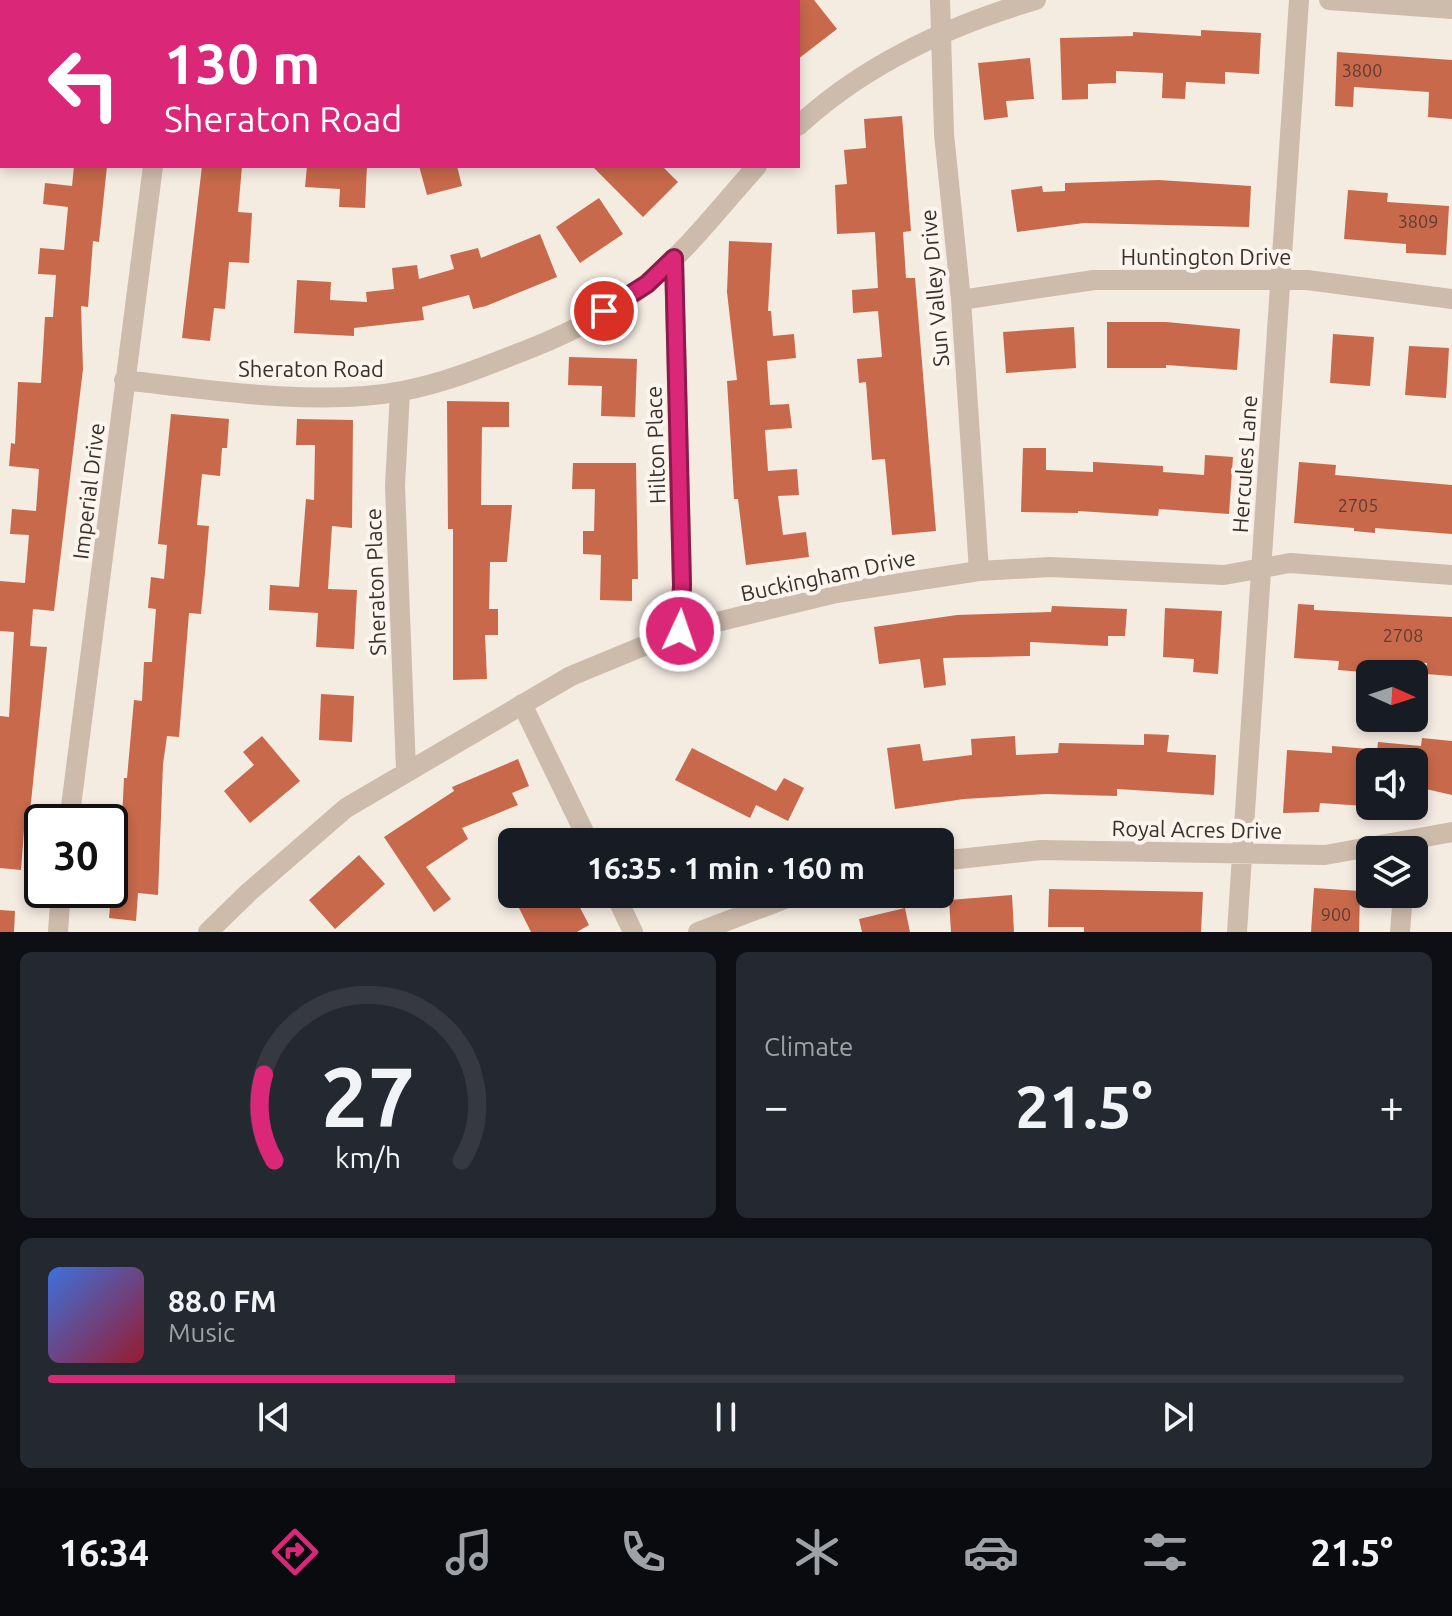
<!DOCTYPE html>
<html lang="en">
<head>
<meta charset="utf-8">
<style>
  body { margin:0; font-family:Ubuntu,sans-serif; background:#242831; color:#f1f3f6; height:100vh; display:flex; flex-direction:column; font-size:30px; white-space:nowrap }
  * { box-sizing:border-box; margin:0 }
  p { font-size:26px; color:#9ea1a6 }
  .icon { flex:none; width:44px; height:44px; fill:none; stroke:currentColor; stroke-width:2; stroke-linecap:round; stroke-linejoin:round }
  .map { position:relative; height:932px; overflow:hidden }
  .panel { display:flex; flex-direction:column; gap:20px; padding:20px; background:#0d0f14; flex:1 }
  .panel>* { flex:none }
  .hud { position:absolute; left:0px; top:0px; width:800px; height:168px; box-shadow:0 4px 12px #0003; background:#db2777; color:#fff; overflow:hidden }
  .needle { width:52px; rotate:93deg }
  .controls { position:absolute; left:1356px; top:660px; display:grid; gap:16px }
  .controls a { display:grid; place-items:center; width:72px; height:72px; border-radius:12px; background:#171b24; box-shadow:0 4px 12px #0003; font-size:40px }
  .speed { position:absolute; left:24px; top:804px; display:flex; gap:16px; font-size:40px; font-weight:700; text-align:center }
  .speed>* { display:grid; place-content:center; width:104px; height:104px; border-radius:50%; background:#171b24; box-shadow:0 4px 12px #0003; line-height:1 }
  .speed .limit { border:4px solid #111; border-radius:12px; background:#fff; color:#111 }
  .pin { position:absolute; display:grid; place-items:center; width:68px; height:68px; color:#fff; margin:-34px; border:4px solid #fff; border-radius:50%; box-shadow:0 2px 8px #0007 }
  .me { position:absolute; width:88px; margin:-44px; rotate:3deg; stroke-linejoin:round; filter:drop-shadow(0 0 6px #0008) }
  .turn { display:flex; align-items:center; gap:28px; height:168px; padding:0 32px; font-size:36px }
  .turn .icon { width:104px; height:104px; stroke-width:2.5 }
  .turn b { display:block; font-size:56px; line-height:68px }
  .big { font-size:60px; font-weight:600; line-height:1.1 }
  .panel .widget { flex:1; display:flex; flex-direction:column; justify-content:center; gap:12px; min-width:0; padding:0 28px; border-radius:12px; background:#242831 }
  .panel .dial { align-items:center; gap:0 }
  .dial svg { height:208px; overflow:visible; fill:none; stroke:#363941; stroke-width:7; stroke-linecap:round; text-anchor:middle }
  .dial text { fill:#f1f3f6; stroke:none }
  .song { display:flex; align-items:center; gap:24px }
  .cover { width:96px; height:96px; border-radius:12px; background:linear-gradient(135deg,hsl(220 70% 55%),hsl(350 70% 35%)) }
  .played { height:8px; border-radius:4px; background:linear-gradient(90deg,#db2777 30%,#363941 30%) }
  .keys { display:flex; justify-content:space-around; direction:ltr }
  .heat { display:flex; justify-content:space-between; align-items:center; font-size:44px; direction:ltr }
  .panel .tiles { flex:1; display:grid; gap:20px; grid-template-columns:1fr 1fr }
  .widget:last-child { grid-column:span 2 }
  .trip { position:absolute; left:498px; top:828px; width:456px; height:80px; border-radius:12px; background:#171b24; box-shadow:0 4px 12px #0003; font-weight:600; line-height:80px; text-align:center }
  .menu { display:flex; height:128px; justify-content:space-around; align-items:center; background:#090b0e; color:#9ea1a6 }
  .menu .icon { width:56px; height:56px }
  .menu .active { color:#db2777 }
  .menu b { font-size:36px; color:#f1f3f6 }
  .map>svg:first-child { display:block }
  .building { fill:#c8694b }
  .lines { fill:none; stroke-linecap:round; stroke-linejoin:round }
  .minor { stroke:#cdbbac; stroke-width:20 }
  .route-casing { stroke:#8e194d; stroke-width:20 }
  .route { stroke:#db2777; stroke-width:14 }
  .labels { text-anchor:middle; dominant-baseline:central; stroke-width:8; stroke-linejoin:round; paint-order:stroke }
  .number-label { font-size:18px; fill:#5e3e33 }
  .street-label { font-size:22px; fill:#3b302b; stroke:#fbf5ee }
</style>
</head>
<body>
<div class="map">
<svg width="1452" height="932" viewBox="0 0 1452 932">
  <rect width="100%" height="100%" fill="#f4ebe1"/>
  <path class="building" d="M798,0H814L837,29L798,59Z
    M1201,30L1261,33L1259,74L1225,72V84L1186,82L1185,99L1162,98L1163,73L1116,71V83L1088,84V99L1062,100L1060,38L1133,36V32L1201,36Z
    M1337,52L1452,60V119L1428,117L1429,92L1354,87L1353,107L1335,106Z
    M1030,58L1034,99L1006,101L1008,117L984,120L978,63Z
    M902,116L911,231L903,232L906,278H915L936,531L892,535L885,459L872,460L866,382L859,383L857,359L882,357L878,311L853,313L852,290L878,288L875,232L837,234L835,185L847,184L844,150L866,148L864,119Z
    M74,166H107L99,242L93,241L88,307L81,306L83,369L54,611L33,609L30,646L47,647L28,831L24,830L21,870L0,868V716L9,717L14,632L0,631V581L25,583L29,535L10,534L12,509L36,511L39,469L9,466L11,443L15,444L18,382L41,383L45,317H53L56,275L38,274L40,248L64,250L68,207L43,204L45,183L72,186Z
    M202,166H242L238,212L252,213L249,263L229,262L225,309L214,308L210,341L182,338Z
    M307,166H367L365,208L339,207L340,189L305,187Z
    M419,166H457L462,186L427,195Z
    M592,166H662L678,182L643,217Z
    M1159,180L1251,186L1249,227L1084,223L1017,232L1011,190L1042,186L1043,192L1065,191V183Z
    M1348,190L1388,193L1387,202L1449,206L1446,255L1406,253V244L1344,239Z
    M599,198L623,234L580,263L556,227Z
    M540,234L557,277L486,306L473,309L469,295L422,307L424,320L354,328V336L294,333L297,280L331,282L330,300L367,302L366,292L394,289L392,268L417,265L419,279L454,269L450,255L478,248L481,258Z
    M729,241L772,243L768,311H771L773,336L794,334L796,358L767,361L770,405L789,404L792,428L765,430L768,471L797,469L799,495L778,496L783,535L806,532L809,557L746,565L738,499H734L731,447L727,381L737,380L727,292Z
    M1107,322H1166L1240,329L1237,370L1166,365V368H1107Z
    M1074,327L1076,368L1006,373L1003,332Z
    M1333,334L1374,337L1370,386L1330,383Z
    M1409,346L1449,348L1446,398L1405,395Z
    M569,357L637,359L635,417L601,416L602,386L568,385Z
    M447,401L509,402V427H482L481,505H512L507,562H490L489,609H498V635H485L487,679L453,680V529H448Z
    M171,414L229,419L227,448H222L220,476L202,474L197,525L209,526L205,573L201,614L189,613L179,737L167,736L163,764L158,895L138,893L136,921L109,918L114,859H120L124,778H127L134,700L142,701L144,662H152L156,609L148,608L151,577L164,579L167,545L158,544Z
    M297,419L353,420L352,528L332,526L328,589L357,590L354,649L316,647L318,613L269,610L270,585L299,587L306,499L314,500L315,445H296Z
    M1023,448H1046V470L1093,472V462L1163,466V472L1204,475L1205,455L1233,457L1229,514L1159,509L1158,516L1078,511V513L1021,512Z
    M1299,462L1336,465L1335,475L1452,485V534L1375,528V533L1354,531V528L1294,523Z
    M573,463H636L638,579H632V601L600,600L601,555L583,554V531H594L595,489H572Z
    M1298,604L1314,605V610L1452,617V676L1426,674L1427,663L1376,660L1375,673L1338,670L1339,661L1294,658Z
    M1052,606L1127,609L1125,636H1108V646L1030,642V656L943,658L946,685L924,688L920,659L879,664L874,627L957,615L1051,612Z
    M1165,608L1222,611L1218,674L1193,672L1194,659L1163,657Z
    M321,694L354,696L352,742L319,740Z
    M1144,734L1169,735L1167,752L1216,755L1214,795L1117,789V796L1046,794L964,799L895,809L887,748L920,744L923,761L972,755L971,739L1015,736L1016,755L1058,753L1059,743L1144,745Z
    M262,736L300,781L250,823L224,791L254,765L243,752Z
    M1422,738L1452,741V795L1417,787L1420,762H1376L1378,742L1421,746Z
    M1332,746L1369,749L1365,806L1320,803L1319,812L1283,813L1287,750L1332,753Z
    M692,748L776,791L784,778L804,788L788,821L756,805L750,818L675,780Z
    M518,759L529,786L512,793L518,805L462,828L468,839L426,867L451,899L434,912L384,837L454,791L452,787Z
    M359,855L385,884L335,929L309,900Z
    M1314,888L1360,891L1359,932H1311Z
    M1049,889L1203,892L1201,932H1084V927H1048Z
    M512,894H573L589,925L577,932H531Z
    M1012,895L1014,932H951L949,900Z
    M905,908L910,932H862L859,919Z
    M0,910L15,911L14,932H0Z"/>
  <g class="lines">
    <path class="minor" d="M940,0L944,134L961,300L979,571
      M1329,0L1452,9
      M171,2V0
      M527,2L529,0
      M0,79H2
      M798,126C864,65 950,25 1036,0
      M674,258L682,585L680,631
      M961,300L1094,280H1307L1452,299
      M124,380C208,390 320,407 402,391C449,382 490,364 534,347C571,332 613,311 645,285C687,251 721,206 757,166
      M400,392L395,486L406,770
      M522,704L589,842
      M69,822L153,166
      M940,861L1041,850L1325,855L1452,832
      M615,894L633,932
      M58,932L61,890
      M208,932L249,892L346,808L571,676L680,631L836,593L979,571L1050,567L1224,575L1290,563L1452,575
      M698,932L798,894
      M1237,932L1299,0
      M1400,932L1403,894"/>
  </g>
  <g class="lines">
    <g class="route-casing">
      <path id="route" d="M604,311L647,284L674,258L682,585L680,631"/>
    </g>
    <use href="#route" class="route"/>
  </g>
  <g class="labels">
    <g class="number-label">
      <text x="1362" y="70">3800</text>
      <text x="1418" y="221">3809</text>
      <text x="1358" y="505">2705</text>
      <text x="1403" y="635">2708</text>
      <text x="1336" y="914">900</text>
    </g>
    <g class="street-label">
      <text x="1206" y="256">Huntington Drive</text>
      <text transform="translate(934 288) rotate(-95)">Sun Valley Drive</text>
      <text x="311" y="368">Sheraton Road</text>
      <text transform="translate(655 445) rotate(-92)">Hilton Place</text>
      <text transform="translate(1244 464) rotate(-86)">Hercules Lane</text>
      <text transform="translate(88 491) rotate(-83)">Imperial Drive</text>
      <text transform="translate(828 575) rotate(-12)">Buckingham Drive</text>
      <text transform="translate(375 582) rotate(-92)">Sheraton Place</text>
      <text transform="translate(1197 829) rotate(1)">Royal Acres Drive</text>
    </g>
  </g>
</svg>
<div class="controls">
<a><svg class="needle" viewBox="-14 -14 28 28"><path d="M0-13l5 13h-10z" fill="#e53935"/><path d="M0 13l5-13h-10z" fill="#9ea1a6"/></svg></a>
<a><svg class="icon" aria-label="sound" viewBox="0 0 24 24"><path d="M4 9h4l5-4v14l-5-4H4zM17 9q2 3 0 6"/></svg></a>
<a><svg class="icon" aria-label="layers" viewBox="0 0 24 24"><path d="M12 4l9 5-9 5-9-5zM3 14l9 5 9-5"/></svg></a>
</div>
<div class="speed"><div class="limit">30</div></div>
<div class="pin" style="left:604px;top:311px;background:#d93025"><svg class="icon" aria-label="arrive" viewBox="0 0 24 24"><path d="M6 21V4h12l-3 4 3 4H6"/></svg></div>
<svg class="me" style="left:680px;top:631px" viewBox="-20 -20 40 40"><circle r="17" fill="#db2777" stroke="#fff" stroke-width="3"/><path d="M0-11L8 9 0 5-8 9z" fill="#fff"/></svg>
<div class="trip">16:35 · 1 min · 160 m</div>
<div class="hud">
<div class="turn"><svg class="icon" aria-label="left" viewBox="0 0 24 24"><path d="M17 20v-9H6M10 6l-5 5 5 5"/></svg><div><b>130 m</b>Sheraton Road</div></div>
</div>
</div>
<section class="panel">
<div class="tiles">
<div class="widget dial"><svg viewBox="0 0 100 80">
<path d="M14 69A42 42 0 1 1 86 69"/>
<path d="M14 69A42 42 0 0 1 10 36" stroke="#db2777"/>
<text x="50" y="56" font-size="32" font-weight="700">27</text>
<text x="50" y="72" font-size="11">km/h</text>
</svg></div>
<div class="widget"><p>Climate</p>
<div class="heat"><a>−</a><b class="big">21.5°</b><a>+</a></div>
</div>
<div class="widget">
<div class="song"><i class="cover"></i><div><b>88.0 FM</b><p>Music</p></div></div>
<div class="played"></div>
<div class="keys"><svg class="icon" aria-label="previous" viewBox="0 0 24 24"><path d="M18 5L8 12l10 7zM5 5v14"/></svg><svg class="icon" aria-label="pause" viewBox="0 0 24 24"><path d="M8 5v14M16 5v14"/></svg><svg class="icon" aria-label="next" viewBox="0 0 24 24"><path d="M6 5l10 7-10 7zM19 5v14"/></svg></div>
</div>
</div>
</section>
<nav class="menu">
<b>16:34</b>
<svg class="icon active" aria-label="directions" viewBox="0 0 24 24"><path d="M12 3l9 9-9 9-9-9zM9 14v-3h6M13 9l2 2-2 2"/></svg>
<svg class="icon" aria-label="music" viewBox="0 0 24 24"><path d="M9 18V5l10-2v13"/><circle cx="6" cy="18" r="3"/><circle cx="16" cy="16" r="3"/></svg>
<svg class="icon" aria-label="phone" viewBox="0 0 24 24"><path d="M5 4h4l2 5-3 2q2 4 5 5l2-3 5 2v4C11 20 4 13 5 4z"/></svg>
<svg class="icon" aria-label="climate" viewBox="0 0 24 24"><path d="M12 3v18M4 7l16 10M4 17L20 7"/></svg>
<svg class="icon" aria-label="car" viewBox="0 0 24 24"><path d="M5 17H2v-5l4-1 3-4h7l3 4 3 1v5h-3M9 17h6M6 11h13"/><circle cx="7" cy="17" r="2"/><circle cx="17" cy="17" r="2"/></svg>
<svg class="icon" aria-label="filters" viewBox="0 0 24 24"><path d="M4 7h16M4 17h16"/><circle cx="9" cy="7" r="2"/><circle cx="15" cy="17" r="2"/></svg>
<b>21.5°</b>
</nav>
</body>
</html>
